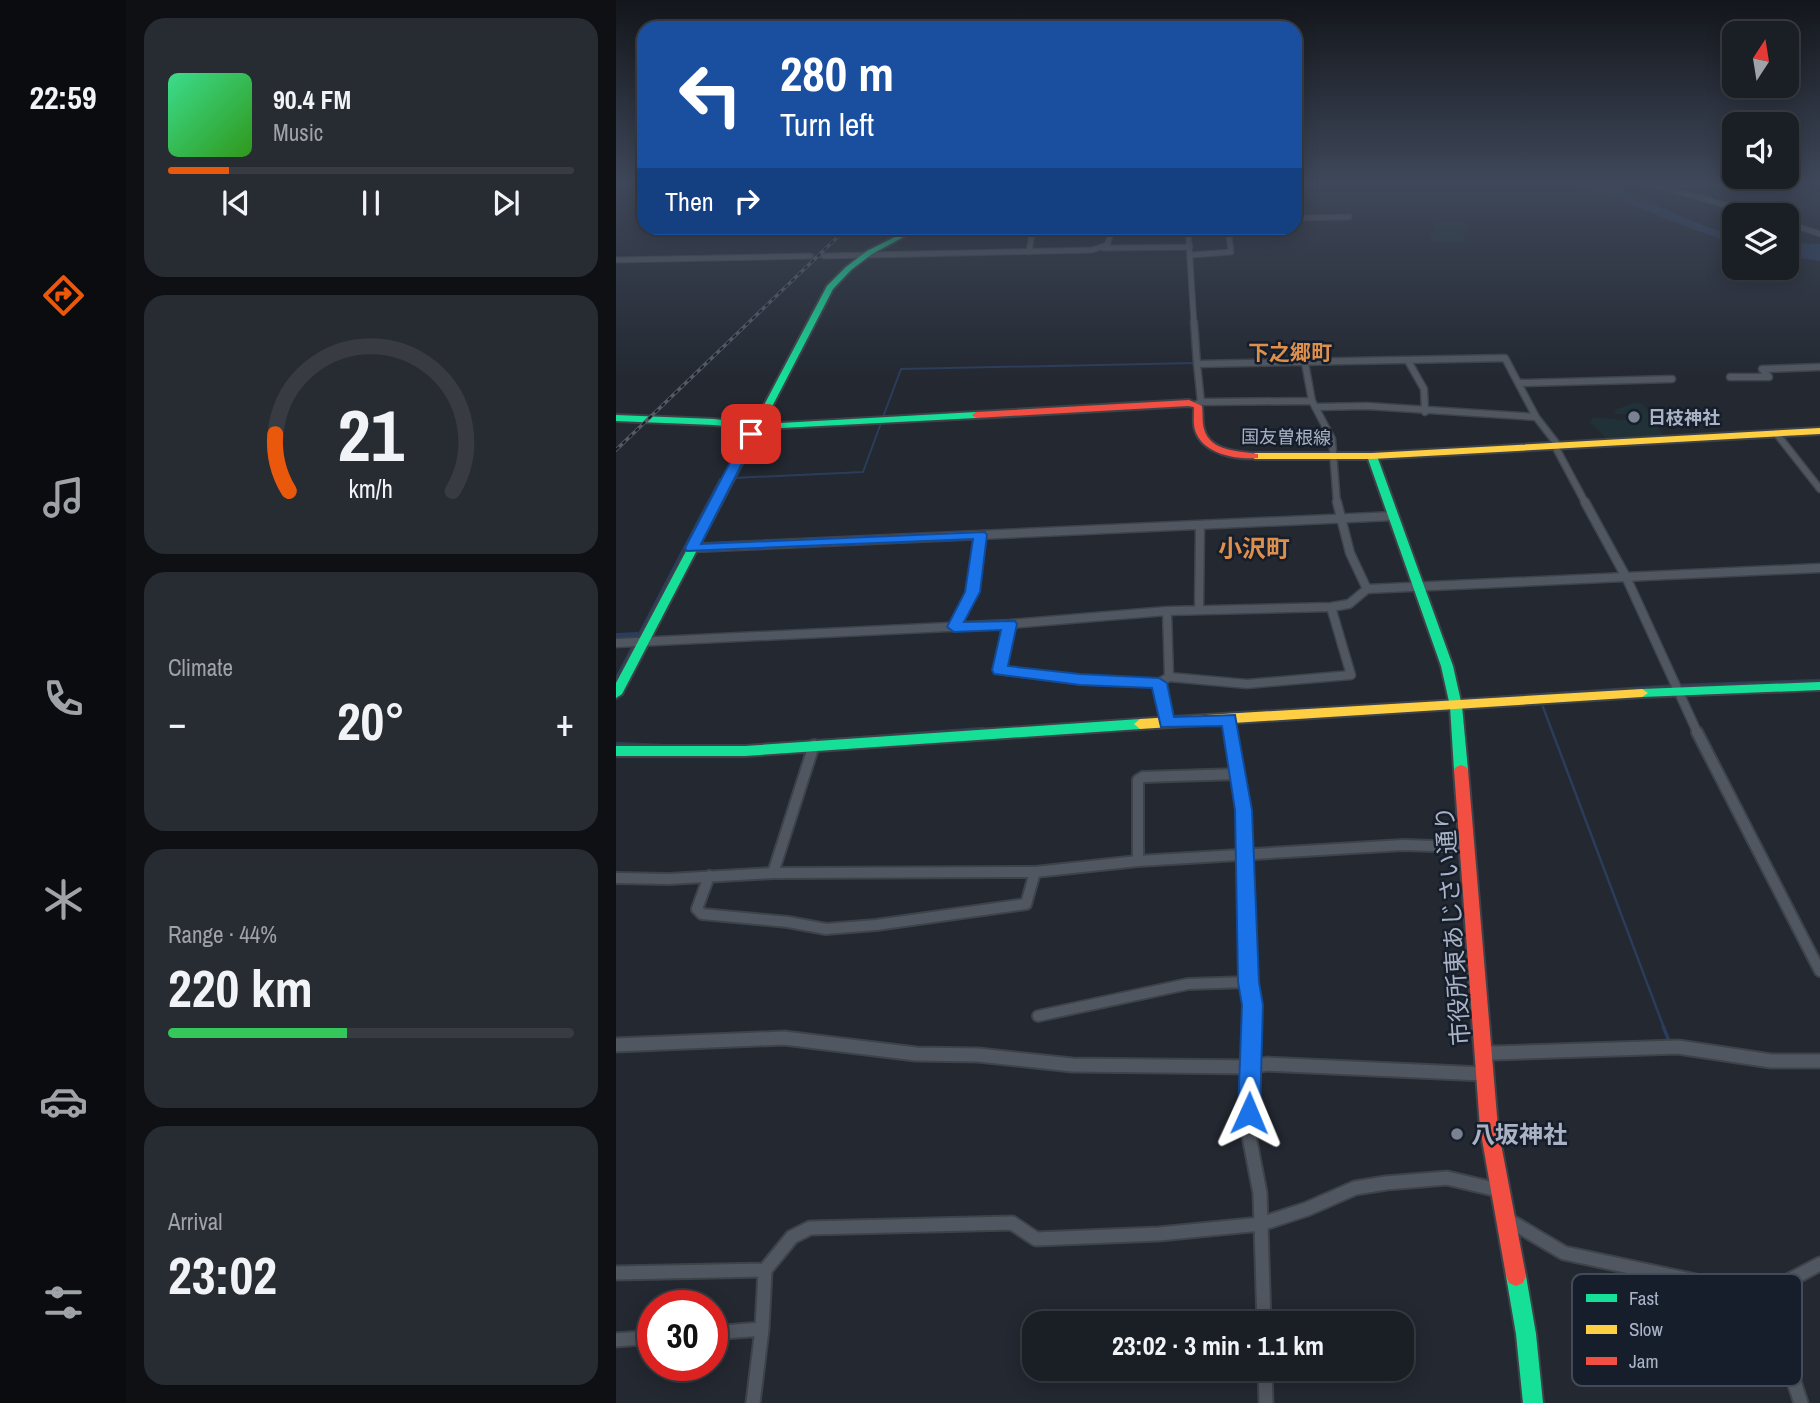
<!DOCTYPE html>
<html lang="en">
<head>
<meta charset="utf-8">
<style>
  body { margin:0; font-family:"Archivo Narrow","Noto Sans JP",sans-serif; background:#272b32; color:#f1f3f6; height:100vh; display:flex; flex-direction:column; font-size:26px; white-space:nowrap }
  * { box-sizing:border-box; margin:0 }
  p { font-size:23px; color:#9fa2a7 }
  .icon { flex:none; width:38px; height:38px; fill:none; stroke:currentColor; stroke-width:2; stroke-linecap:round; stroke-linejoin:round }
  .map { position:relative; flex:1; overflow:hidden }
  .drawer { display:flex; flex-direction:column; gap:18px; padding:18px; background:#0e1014; width:490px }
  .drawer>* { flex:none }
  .guide { position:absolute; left:21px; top:21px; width:665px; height:214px; border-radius:21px; box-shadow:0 4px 18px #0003,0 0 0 2px #383c42; background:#1a4fa0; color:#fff; overflow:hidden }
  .needle { width:46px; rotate:12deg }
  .fabs { position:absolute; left:1106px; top:21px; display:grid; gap:14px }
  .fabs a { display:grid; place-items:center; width:77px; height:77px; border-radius:14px; background:#1a1e25; box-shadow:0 4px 18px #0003,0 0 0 2px #383c42; font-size:35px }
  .speed { position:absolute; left:21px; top:1290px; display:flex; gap:14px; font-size:35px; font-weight:700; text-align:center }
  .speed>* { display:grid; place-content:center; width:91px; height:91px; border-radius:50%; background:#1a1e25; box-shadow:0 4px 18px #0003,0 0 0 2px #383c42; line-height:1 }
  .speed .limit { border:10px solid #d22; background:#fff; color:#111 }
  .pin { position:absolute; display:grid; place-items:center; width:60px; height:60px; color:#fff; margin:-30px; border-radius:14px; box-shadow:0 4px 10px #0006 }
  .me { position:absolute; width:77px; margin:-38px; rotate:1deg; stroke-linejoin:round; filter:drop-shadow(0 0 5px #0008) }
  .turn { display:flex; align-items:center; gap:24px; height:147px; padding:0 28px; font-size:32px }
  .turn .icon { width:91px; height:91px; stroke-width:2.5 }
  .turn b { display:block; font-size:49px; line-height:60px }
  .then { display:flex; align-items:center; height:66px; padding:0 28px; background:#0003; gap:14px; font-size:26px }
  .big { font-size:52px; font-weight:700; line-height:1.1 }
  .drawer .widget { flex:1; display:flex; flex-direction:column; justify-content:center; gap:10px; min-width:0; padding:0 24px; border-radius:21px; background:#272b32 }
  .drawer .dial { align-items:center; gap:0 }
  .dial svg { height:182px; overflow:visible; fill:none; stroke:#383c42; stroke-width:7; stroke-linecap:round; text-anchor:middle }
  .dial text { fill:#f1f3f6; stroke:none }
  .song { display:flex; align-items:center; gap:21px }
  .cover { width:84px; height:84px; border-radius:10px; background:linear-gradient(135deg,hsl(150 70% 55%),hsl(110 70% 35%)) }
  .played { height:7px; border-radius:4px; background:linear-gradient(90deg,#ea580c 15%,#383c42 15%) }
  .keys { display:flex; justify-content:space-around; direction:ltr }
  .heat { display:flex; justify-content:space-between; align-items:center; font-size:38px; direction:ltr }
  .charge { height:10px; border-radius:5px; background:linear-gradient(90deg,#34c759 44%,#383c42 0) }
  .trip { position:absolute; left:406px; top:1311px; width:392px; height:70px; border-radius:21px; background:#1a1e25; box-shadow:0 4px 18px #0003,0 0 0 2px #383c42; font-weight:700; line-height:70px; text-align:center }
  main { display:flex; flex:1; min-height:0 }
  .menu { display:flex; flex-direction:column; width:126px; justify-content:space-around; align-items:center; background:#0a0c0f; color:#9fa2a7 }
  .menu .icon { width:49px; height:49px }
  .menu .on { color:#ea580c }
  .menu b { font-size:32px; color:#f1f3f6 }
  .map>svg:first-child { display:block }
  .green { fill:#203237 }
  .water { fill:#2b3d5a }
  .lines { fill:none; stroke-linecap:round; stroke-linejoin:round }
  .stream-far2 { stroke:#2b3d5a; stroke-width:2 }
  .stream-far1 { stroke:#2b3d5a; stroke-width:2.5 }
  .stream { stroke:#2b3d5a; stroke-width:3.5 }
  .river { fill:#2b3d5a; fill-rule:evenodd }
  .street-tunnel { stroke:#373d47; stroke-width:5; stroke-dasharray:5 2.5; stroke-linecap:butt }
  .street-far4-casing { stroke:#3e4249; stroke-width:7 }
  .street-far3-casing { stroke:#3e4249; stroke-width:9 }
  .street-far2-casing { stroke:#3e4249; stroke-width:11 }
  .street-far1-casing { stroke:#3e4249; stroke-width:14 }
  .street-casing { stroke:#3e4249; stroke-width:17 }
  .fast-casing { stroke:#3e4249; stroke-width:4 }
  .slow-casing { stroke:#3e4249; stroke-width:4 }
  .jam-casing { stroke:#3e4249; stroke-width:4 }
  .street-far4 { stroke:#515760; stroke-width:5 }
  .street-far3 { stroke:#515760; stroke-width:6 }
  .street-far2 { stroke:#515760; stroke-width:8 }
  .street-far1 { stroke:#515760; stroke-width:10 }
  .street { stroke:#515760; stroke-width:13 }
  .fast { fill:#16e098; fill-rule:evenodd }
  .slow { fill:#ffcf43; fill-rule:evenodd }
  .jam { fill:#f24e42; fill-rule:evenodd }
  .rail-casing { stroke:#555a63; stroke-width:3.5 }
  .rail { stroke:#161e2b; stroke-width:2; stroke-dasharray:4.5; stroke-linecap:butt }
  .route { fill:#1a73e8; stroke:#114b97; stroke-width:2 }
  .poi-dot { fill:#7a8291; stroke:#161e2b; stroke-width:2.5 }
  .labels { text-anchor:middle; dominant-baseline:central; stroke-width:5; stroke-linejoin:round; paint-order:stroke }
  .far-poi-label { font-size:18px; font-weight:bold; fill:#a9b3c5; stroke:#161e2b; text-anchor:start }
  .far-street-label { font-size:18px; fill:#a9b3c5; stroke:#161e2b }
  .far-quarter-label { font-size:21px; font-weight:bold; fill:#dd904c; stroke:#161e2b }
  .quarter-label { font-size:24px; font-weight:bold; fill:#dd904c; stroke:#161e2b }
  .near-street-label { font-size:24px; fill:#a9b3c5; stroke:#161e2b }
  .near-poi-label { font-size:24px; font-weight:bold; fill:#a9b3c5; stroke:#161e2b; text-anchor:start }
  .key { fill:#161e2b; stroke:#424b59; stroke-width:2 }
  .key-label { font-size:19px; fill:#a9b3c5 }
</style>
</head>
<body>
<main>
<nav class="menu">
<b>22:59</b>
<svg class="icon on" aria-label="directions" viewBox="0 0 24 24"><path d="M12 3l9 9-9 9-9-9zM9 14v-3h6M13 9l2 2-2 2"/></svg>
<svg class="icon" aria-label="music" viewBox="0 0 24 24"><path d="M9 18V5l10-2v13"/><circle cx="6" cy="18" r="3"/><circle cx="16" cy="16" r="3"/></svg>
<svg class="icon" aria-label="phone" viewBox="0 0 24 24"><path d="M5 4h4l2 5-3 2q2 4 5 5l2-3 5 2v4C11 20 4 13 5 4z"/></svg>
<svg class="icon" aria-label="climate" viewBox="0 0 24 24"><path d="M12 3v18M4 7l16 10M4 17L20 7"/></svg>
<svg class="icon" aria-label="car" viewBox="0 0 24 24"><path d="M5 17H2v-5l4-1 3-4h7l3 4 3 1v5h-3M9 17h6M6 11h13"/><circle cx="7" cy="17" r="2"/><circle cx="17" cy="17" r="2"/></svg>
<svg class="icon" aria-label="filters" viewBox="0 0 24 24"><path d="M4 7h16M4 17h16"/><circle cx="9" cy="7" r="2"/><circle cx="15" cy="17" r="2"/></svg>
</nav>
<section class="drawer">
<div class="widget">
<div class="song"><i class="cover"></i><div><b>90.4 FM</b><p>Music</p></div></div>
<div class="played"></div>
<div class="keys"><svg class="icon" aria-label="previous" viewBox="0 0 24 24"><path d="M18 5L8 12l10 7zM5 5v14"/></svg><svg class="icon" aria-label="pause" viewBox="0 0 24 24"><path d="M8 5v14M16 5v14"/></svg><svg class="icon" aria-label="next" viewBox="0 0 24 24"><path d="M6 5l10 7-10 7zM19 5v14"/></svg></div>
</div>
<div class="widget dial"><svg viewBox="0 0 100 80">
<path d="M14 69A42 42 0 1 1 86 69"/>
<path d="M14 69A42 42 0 0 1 8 44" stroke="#ea580c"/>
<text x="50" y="56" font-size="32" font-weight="700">21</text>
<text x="50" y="72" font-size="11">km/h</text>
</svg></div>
<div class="widget"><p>Climate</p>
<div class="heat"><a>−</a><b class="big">20°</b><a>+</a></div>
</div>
<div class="widget"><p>Range · 44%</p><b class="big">220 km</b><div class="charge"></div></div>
<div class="widget"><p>Arrival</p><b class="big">23:02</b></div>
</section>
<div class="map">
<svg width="1204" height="1403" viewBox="0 0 1204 1403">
  <rect width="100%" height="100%" fill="#232831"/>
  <path class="green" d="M817,223H850L853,230H846L850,243H817L813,233H821Z
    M1018,403L1027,404L1047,435L990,438L974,422L977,417L1008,420L1021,417L1013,414H1000L998,410Z"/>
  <path class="water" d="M948,182C1015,182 1057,220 1118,235V243C1060,226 1007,197 948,182Z
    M1171,243L1204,244V261L1171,256Z"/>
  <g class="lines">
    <path class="stream-far2" d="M267,417L285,369L579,363
      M118,478L247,472L265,423
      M91,504L104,479"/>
    <path class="stream-far1" d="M20,640L92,502
      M0,678L17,646
      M853,699L1062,685L1204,680
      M927,707L1048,1028
      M0,743L67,746
      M77,746H126L367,728"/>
    <path class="stream" d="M1047,1026L1053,1041"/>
    <path class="river" d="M21,632L26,634L28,637L26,640L0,643V633Z"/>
    <path class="street-tunnel" d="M194,256H208"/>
    <g class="street-far4-casing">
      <path id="street-far4" d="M1029,182L1144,215
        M1038,185L1184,182
        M679,218L733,217
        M1171,223L1204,234
        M572,228L578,324
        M487,248L574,247
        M413,252L417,228
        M575,255L615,252L612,228
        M208,256L476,250L491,245L497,228
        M0,260L194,256"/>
    </g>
    <g class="street-far3-casing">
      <path id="street-far3" d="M578,322L581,364
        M792,361L808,389L809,412
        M689,363L696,401
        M1114,377H1153L1146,369L1204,367
        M905,383L1056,379
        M585,402L696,401L716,439L721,504
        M579,405L585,402L581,364L889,358L920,417L941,444L940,448L970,504
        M699,407L751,406L920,417
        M1160,433L1204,489"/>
    </g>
    <g class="street-far2-casing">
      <path id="street-far2" d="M721,502L734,553L751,589
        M969,502L1010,577L1082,734
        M76,548L778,516
        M583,610L584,525
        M551,611L553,677L543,683L551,723
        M394,624L384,670L464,680L543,683
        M338,627L356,592L364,535
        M0,643L394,624L551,611L715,607L733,604L751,589L1204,568
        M553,677L631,684L735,675L715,607
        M613,720L615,734"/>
    </g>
    <g class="street-far1-casing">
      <path id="street-far1" d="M615,732L628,810L632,982L637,1005L636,1028
        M1081,732L1204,971
        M522,861V780L527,777L622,774
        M157,873L198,745
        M93,876L81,909L86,914L172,922L210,929L260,925L410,904L419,872
        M0,878L53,879L157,873L419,872L522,861L787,845L852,847
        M422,1016L572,984L632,982"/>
    </g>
    <g class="street-casing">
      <path id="street" d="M636,1026L633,1136L644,1193L648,1323
        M0,1045L168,1038L300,1054L362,1055L456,1065L634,1067L651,1064L867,1074
        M866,1051L879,1053L1062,1047L1155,1061H1204
        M889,1218L948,1253L1103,1286L1170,1282L1204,1264
        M0,1273L149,1270
        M1146,1285L1185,1403
        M96,1333L146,1329
        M0,1340L37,1337
        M649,1368L650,1403
        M137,1403L146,1329L149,1270L176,1237L194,1228L396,1223L420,1239L543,1234L645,1224L691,1209L739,1188L770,1183L831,1178L882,1190"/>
    </g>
    <g class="fast-casing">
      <path id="fast" d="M297,228H304L256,254L235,270L217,289L147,424L360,412L364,415L360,418L144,429L6,694L0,698V683L135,429L98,425L0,421V415L98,419L138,424L211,286L230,267L251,251Z
        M756,453L761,456L837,666L846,706L852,770L850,773H840L838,770L834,706L825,666L751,456Z
        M1204,682V690L1026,697L1020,693L1026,689Z
        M524,719L530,724L524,729L129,756H0V746H129Z
        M900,1266L907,1269L910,1276L920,1334L927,1403H907L900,1334L890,1276L893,1269Z"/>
    </g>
    <g class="slow-casing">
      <path id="slow" d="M1204,428V434L756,459H639L634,456L639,453H756Z
        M1026,689L1032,693L1026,697L524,729L518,724L524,719Z"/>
    </g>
    <g class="jam-casing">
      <path id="jam" d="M573,400L586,406C587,414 586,422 588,429C594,452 624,451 642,454V458C621,460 586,454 579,430C577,423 578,415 578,407L572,406L360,418L356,415L360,412Z
        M845,765L850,767L852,770L882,1128L910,1276L907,1283L900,1286L893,1283L890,1276L864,1128L838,770L840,767Z"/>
    </g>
    <use href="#street-far4" class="street-far4"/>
    <use href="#street-far3" class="street-far3"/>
    <use href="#street-far2" class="street-far2"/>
    <use href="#street-far1" class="street-far1"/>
    <use href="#street" class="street"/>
    <use href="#fast" class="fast"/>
    <use href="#slow" class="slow"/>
    <use href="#jam" class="jam"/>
    <g class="rail-casing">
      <path id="rail" d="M0,450L231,228"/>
    </g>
    <use href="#rail" class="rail"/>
  </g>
  <linearGradient id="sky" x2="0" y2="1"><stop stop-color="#13161b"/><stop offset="0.48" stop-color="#3f485a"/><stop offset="1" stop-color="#3f485a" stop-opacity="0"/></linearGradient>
  <rect width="1204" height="379" fill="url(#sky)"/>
  <path class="route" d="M135,430L141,434L85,544L369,532L371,535L364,592L348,622L399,621L401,624L392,666L464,674L543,678L551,683L558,717L619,715L636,810L643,982L647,1005L644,1113L641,1121L633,1124L625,1121L622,1113L626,1005L622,982L619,810L606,726L545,727L536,688L464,685L378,674L376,670L385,630L338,632L331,627L349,592L357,539L71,551L69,548L129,434Z"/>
  <g class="poi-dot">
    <circle cx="1018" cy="417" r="7"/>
    <circle cx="841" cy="1134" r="7"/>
  </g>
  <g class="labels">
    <g class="far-poi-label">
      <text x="1032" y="417">日枝神社</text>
    </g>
    <g class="far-street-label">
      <text transform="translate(670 437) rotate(1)">国友曽根線</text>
    </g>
    <g class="far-quarter-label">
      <text x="674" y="352">下之郷町</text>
    </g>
    <g class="quarter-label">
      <text x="638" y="548">小沢町</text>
    </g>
    <g class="near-street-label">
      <text transform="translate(836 926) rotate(-94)">市役所東あじさい通り</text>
    </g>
    <g class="near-poi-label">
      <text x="855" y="1134">八坂神社</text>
    </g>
  </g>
  <rect x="956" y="1274" width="230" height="112" rx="10" class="key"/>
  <rect x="970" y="1294" width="31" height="8" fill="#16e098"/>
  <rect x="970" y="1325" width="31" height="9" fill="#ffcf43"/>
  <rect x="970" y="1357" width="31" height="8" fill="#f24e42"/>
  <g class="key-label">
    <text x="1013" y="1305">Fast</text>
    <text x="1013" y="1336">Slow</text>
    <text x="1013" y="1368">Jam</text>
  </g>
</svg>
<div class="fabs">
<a><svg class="needle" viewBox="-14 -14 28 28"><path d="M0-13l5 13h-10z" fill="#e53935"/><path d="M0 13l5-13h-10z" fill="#9fa2a7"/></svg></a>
<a><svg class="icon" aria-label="sound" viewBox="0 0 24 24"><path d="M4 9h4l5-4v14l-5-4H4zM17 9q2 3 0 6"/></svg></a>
<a><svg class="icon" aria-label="layers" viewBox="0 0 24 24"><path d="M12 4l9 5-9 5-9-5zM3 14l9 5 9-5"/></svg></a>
</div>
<div class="speed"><div class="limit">30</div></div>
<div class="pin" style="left:135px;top:434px;background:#d93025"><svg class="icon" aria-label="arrive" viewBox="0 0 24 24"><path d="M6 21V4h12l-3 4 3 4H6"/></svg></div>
<svg class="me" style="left:633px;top:1113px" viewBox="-20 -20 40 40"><path d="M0-17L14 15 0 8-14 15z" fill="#1a73e8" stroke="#fff" stroke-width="4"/></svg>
<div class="trip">23:02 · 3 min · 1.1 km</div>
<div class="guide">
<div class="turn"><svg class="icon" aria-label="left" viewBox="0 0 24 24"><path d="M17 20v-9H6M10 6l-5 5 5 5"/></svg><div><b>280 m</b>Turn left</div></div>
<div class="then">Then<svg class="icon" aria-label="right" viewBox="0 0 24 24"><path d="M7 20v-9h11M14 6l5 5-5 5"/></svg></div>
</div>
</div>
</main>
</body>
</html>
